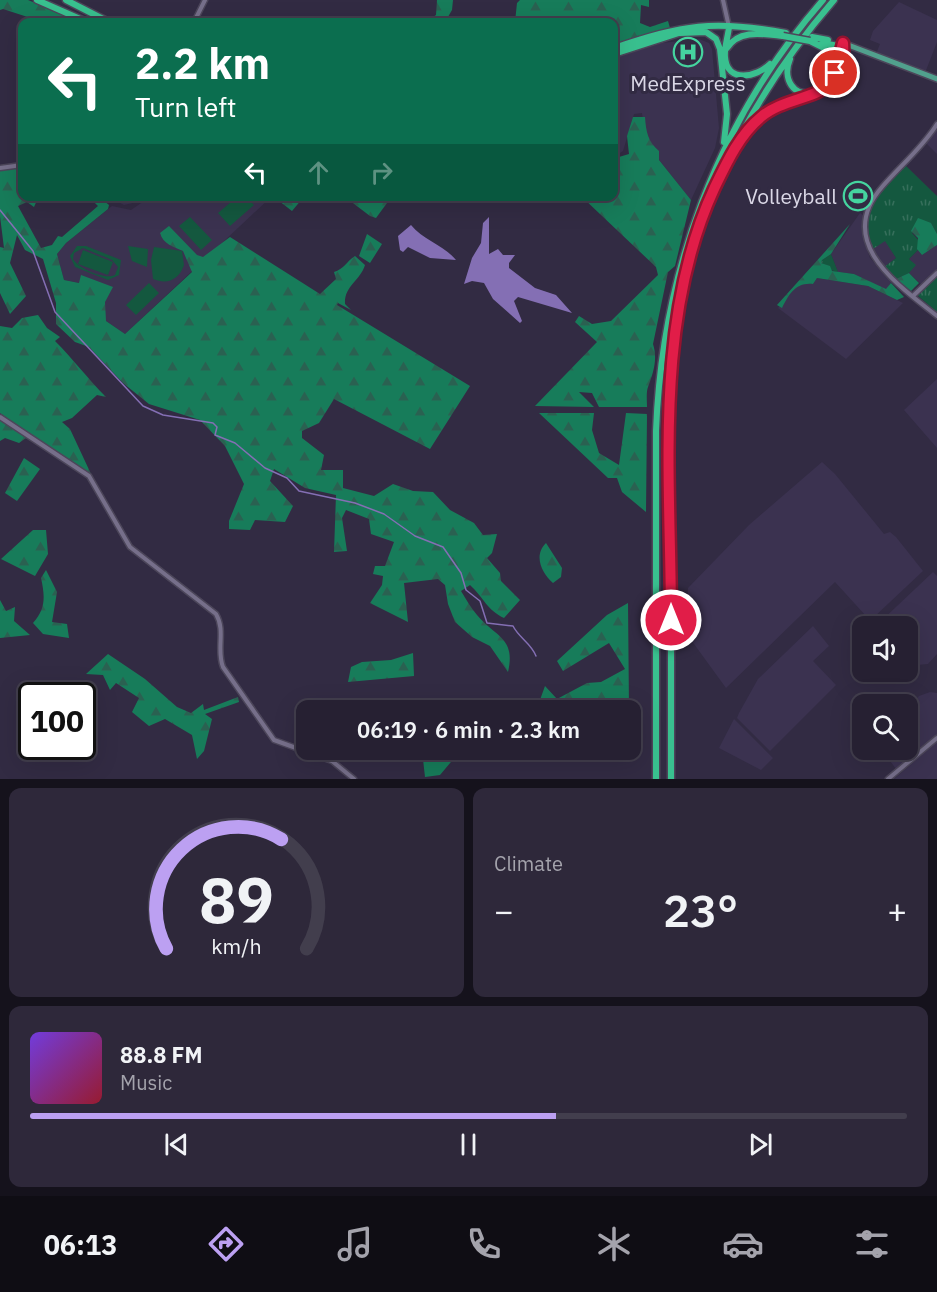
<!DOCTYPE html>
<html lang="en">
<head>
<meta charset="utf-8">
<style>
  body { margin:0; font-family:"IBM Plex Sans",sans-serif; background:#2e283a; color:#f1f3f6; height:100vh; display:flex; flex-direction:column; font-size:22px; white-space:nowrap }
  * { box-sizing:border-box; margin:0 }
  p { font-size:20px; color:#a4a3ac }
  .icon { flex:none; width:33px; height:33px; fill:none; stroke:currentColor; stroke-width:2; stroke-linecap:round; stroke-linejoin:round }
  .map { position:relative; height:779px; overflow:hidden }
  .details { display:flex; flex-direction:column; gap:9px; padding:9px; background:#15121c; flex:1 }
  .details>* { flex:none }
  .hud { position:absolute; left:18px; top:18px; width:600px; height:183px; border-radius:12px; box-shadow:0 6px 24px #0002,0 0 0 2px #423e4d; background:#0b6e4f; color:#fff; overflow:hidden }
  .tools { position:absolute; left:852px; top:616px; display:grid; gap:12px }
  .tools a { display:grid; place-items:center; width:66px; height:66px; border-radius:12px; background:#262032; box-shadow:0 6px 24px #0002,0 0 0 2px #423e4d; font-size:30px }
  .speed { position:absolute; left:18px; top:682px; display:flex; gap:12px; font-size:30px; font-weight:700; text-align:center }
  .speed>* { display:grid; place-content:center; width:78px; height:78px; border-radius:50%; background:#262032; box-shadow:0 6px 24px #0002,0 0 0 2px #423e4d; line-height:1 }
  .speed .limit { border:3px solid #111; border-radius:9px; background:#fff; color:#111 }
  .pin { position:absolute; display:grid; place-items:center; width:51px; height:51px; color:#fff; margin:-26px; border:3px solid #fff; border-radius:50%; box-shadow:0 2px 6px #0007 }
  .me { position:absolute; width:66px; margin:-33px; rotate:0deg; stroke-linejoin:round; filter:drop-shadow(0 0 4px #0008) }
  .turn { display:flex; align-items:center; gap:21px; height:126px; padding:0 18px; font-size:27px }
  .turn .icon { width:78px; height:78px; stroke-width:2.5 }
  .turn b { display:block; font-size:42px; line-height:51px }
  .lanes { display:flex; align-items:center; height:57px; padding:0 18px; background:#0003; justify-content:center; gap:30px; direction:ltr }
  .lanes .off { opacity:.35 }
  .big { font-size:45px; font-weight:600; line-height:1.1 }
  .details .widget { flex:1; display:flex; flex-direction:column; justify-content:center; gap:9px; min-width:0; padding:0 21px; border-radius:12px; background:#2e283a }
  .details .dial { align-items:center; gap:0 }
  .dial svg { height:156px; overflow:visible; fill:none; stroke:#423e4d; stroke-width:7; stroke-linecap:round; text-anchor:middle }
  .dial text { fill:#f1f3f6; stroke:none }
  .song { display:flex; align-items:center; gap:18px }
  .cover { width:72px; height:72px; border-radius:9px; background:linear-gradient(135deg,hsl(260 70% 55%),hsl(350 70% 35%)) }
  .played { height:6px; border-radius:3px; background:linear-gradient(90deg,#bca0f2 60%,#423e4d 60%) }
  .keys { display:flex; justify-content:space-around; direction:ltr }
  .heat { display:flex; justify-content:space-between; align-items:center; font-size:33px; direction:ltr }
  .details .tiles { flex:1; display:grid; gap:9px; grid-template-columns:1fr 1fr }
  .widget:last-child { grid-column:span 2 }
  .trip { position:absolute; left:296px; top:700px; width:345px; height:60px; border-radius:12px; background:#262032; box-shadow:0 6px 24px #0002,0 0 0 2px #423e4d; font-weight:600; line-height:60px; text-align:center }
  .menu { display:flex; height:96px; justify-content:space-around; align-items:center; background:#0f0d14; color:#a4a3ac }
  .menu .icon { width:42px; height:42px }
  .menu .active { color:#bca0f2 }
  .menu b { font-size:27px; color:#f1f3f6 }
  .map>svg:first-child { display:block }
  .built { fill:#3b3250 }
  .grass { fill:url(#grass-tufts) }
  .forest { fill:url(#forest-firs) }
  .pitch { fill:#14583f; fill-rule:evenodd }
  .water { fill:#846fb4 }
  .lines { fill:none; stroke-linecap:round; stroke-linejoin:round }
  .stream { stroke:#846fb4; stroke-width:1.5 }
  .secondary-casing { stroke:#4c465a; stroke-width:7 }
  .primary-casing { stroke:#4c465a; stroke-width:8 }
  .highway-casing { stroke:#4c465a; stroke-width:9 }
  .secondary { stroke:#766f8a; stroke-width:4 }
  .primary { stroke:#51a08d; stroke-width:5 }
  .highway { stroke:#39c08f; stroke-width:6 }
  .highway-bridge-casing { stroke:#4c465a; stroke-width:9; stroke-linecap:butt }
  .highway-bridge { stroke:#39c08f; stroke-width:6 }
  .route-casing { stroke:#92132f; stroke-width:15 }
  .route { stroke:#e11d48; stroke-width:10 }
  .labels { text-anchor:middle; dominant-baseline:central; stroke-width:6; stroke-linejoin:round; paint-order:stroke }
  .poi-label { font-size:21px; fill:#dad7e6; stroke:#322b43 }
</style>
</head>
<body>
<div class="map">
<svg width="937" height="779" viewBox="0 0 937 779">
  <defs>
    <pattern id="grass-tufts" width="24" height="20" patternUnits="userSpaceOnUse" patternTransform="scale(1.5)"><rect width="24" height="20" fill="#14583f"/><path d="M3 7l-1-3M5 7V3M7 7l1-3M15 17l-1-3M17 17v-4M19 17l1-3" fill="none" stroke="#366f5b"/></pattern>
    <pattern id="forest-firs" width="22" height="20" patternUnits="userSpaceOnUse" patternTransform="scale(1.5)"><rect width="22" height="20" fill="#177c5a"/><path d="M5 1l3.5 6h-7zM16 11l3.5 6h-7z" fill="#2a6151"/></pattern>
  </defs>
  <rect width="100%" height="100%" fill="#322b43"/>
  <path class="built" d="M899,2L937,20V42L925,73L876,54L880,44L870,40L873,31Z
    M699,39L709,43L712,49L719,128L715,148L691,200L656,156L645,137L642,113L634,114L623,151L614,157V58L662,43Z
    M937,129V154L925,142Z
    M109,197H143L137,202L124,205Z
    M150,197H271L125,334L99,316L110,289L64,280L57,254L66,243L112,206L131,210Z
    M860,213L864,216V240L870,258L892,282L886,290L854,274L838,272L831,254Z
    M885,240L896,258L884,267L873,249Z
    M937,245V270L922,285L909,273L915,265L909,259L918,250L922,255Z
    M817,278L868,286L903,303L846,359L778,308L793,290L803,283L813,284Z
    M937,379V448L904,410Z
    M822,462L835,474L884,534L890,532L896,537L923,571L873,618L866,616L835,582L726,688L686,633L688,588L749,525Z
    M933,572L937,576V654L928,664L917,665L908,655V627H880L878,624Z
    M813,626L829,646L813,661L836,685L770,751L737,718L739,713L758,679Z
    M930,692L937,693V734L896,769L882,750H908V709L919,696Z
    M734,719L773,758L761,770L719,748Z
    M937,742V779H894Z"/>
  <path class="grass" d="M905,165L937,196V234L931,223L912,233L919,241L918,250L909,259L916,265L909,273L896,279L884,267L896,258L885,241L873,249C854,217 885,187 905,165Z
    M831,254L838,272L830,270L829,266L821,263L822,260Z
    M937,276V312L917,295Z"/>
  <path class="forest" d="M0,0H28L80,22H43L3,9L0,10Z
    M437,0H453L452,10L445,22H402L403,20L426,22L436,15Z
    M520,0H649V7L641,5L640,23L650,27L668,21L670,28L614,45V22H515L517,3Z
    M633,117H645C646,132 648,142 659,151V160L691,200L675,266L668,272L653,344C658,360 653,373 648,387C646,392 647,401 647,407H599L592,393L579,392L594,407L535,406L597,342L575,322L579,316L592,324L611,321L658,275L656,267L582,197L614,196V166L619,157L629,154L627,136Z
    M22,166V188L19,192L22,196L38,198L34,207L27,202L18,206L41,248L52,245L58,236L62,237L98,206L89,197H99L109,205L108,209L66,243L57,254L64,280L79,283L81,275L113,287L105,302L106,321L125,334L192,272L183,251C174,247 163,244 160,233L169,226L197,255L203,257L230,237L320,294L336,279L334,272C344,269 346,262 355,256L365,265C360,281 344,286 345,304L351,310L338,303L337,305L470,386L430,449L334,399L319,423L302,431V438L324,455L321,470H343V488L374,496L393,484L413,491L433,492L450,510L474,523L483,535L497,534L492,553L487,558L500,573L501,581L520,600L504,618C487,610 484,598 470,585L461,591C466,599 471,608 477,615C495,637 516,637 508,672L490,646L472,637L455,622L448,604L445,585L438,579L404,583L408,622L370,603L382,585L383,576L373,574L375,566H385L394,542L371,534L369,519L346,510L342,518L347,551L334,552L336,495L305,488L274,469L270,481L293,506L285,522L255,520L250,530L229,529V521L244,484L225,446L200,420L149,404L123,383L89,347L75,342L56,324V303L43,259L25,250L17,235L10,263L26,296L10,314L0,293V247L4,248L0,216V170Z
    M274,197H302V199L292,211Z
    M345,197H385L387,203L376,218L370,216Z
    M918,218L931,223L937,234V245L922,255L917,249L918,238L911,231Z
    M850,224L831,254L822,260L821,263L830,266L832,271L854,274L886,289L891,283L904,297L897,300L868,286L817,278L813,284C796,282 789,294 782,308L777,305Z
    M367,234L382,244L370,263L359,256Z
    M909,273L919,283L911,291L896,279Z
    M38,315L47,328L60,337L55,341C73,359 88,379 106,397L97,395L72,418L62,422L70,429L91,474L46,447L0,413V326L12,328L22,318Z
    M539,413H594L592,430L599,453L619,465L626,413L647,414L646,512L622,492L617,478H608Z
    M0,419L26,438L19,443L5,438L0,441Z
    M24,458L40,469L17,501L5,493Z
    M33,530H46L48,554L35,576L1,559Z
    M546,543L562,568L561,577L553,583C542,573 533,556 546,543Z
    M46,570L57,592L52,622L67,624L69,638L43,634L33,623C46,609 45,596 41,578Z
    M0,600L6,611L15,607L14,621L30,635L0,638Z
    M628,603L629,711H536L545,686L557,699L587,683L601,682L625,669L609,643L563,671L557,661L607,615Z
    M413,653L414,676L348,682L351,667L362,662L391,660Z
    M108,654L145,679L177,707L191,713L203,704L204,710L238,697L239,702L205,714L212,719L204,751L197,759L192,735L165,719L149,726L132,712L139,698L116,683L110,690L103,675L86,674Z
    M422,750H461L440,775L425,777Z"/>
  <path class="pitch" d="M237,197H246L254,205L230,226L218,213Z
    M190,217L212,240L201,250L179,226Z
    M77,246H86L121,260L119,275L108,280L75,267L70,256ZM83,248L112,260L118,267L115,275C105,280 79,269 73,259L74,253Z
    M128,246L148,249L147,267L132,261Z
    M154,247L182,251L184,265C179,280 167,285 153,279L151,260Z
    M83,250L113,262L108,275L78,264Z
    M149,283L159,293L136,315L126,305Z"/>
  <path class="water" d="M489,217V254L498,249L503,255H515L509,263V268L535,288L556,295L572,313L518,297L514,301L522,321L520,323L493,299L484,283L472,281L464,284L472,258L481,243L483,223Z
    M411,225C423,240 445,246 456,260L430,258L408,247L403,252L400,250L398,236Z"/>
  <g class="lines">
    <path class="stream" d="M0,210L33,251L55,312L143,406L163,415L213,423L217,427L215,435L235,443L265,468L287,478L299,491L355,503L384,514L415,536L443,547L461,573L466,590L480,601L487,623L513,626C519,638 531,643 536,656"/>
    <g class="secondary-casing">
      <path id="secondary" d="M723,0L729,27
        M194,22L205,0
        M937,124C923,147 900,166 882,187C834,242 898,285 937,316
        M0,168L22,165
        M913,296L937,273
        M0,417L89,476L130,547L216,614C226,631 216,649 223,667L274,740L332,761L354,779
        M888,779L937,738"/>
    </g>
    <g class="primary-casing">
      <path id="primary" d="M843,43L937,79"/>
    </g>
    <g class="highway-casing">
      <path id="highway" d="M37,0L87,22
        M66,0L109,22
        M729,27C728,37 724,48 725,57C727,84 757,77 770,64
        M680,33L706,32L716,39L720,49L727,114L724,142
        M812,37L828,40
        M810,41L832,52L836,70
        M822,43L844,47
        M614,48C683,25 713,19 786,33
        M727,48C739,29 763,34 783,36
        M614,54L682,32
        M790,59C782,78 793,99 816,92
        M742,137C751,124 763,113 777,106C810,90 848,98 843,43
        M656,779V431C662,272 718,120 823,0
        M671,779V395C674,246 738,111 834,0"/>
    </g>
    <use href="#secondary" class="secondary"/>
    <use href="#primary" class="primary"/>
    <use href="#highway" class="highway"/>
    <g class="highway-bridge-casing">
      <path id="highway-bridge" d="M783,36L810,41"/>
    </g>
    <use href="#highway-bridge" class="highway-bridge"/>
  </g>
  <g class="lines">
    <g class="route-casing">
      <path id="route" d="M671,620C671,479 653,321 714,189C726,164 739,135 761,117C793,90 848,104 843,43L835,73"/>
    </g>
    <use href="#route" class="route"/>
  </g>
  <defs>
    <g id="hospital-ring" transform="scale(1.5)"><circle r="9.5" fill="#322b43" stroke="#45d49f" stroke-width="1.5"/><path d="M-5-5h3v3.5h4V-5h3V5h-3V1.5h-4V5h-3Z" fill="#45d49f"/></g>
    <g id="stadium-ring" transform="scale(1.5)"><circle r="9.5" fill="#322b43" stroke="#45d49f" stroke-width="1.5"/><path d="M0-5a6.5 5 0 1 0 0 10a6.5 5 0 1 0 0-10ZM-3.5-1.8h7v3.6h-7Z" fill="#45d49f"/></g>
  </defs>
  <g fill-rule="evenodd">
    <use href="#hospital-ring" x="688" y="52"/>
    <use href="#stadium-ring" x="858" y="196"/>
  </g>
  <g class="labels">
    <g class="poi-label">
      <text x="688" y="83">MedExpress</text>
      <text x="837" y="196" text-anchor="end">Volleyball</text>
    </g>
  </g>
</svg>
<div class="tools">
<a><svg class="icon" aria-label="sound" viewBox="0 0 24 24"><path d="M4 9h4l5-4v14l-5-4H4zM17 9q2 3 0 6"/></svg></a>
<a><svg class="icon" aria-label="search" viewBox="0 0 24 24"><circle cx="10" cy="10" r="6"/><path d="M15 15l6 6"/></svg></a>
</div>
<div class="speed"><div class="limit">100</div></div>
<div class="pin" style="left:835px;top:73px;background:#d93025"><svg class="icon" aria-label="arrive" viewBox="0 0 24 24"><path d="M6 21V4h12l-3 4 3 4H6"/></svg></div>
<svg class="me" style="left:671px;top:620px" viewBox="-20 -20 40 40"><circle r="17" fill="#e11d48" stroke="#fff" stroke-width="3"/><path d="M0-11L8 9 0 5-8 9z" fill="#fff"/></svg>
<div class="trip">06:19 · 6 min · 2.3 km</div>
<div class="hud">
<div class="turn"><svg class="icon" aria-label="left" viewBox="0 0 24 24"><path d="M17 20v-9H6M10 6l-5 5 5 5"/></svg><div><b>2.2 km</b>Turn left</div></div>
<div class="lanes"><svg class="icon" aria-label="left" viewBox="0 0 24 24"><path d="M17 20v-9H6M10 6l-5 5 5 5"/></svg><svg class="icon off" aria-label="ahead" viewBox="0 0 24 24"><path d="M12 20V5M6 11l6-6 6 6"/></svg><svg class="icon off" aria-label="right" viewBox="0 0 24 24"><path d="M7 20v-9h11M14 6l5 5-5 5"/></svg></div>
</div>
</div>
<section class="details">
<div class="tiles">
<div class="widget dial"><svg viewBox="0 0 100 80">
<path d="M14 69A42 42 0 1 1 86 69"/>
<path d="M14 69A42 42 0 0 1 73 13" stroke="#bca0f2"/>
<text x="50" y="56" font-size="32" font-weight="700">89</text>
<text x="50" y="72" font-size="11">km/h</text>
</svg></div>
<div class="widget"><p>Climate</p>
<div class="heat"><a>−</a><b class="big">23°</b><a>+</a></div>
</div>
<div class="widget">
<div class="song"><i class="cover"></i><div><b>88.8 FM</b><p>Music</p></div></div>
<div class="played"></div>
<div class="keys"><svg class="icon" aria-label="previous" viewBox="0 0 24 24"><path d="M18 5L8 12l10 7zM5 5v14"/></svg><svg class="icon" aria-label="pause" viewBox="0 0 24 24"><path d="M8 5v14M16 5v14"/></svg><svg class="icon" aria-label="next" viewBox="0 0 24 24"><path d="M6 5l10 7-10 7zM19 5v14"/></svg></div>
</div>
</div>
</section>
<nav class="menu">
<b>06:13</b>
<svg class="icon active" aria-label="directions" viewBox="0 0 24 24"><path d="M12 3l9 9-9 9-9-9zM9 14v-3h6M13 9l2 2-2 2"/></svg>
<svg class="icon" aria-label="music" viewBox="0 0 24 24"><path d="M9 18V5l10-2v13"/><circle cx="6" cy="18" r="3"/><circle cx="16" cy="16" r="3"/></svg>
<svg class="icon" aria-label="phone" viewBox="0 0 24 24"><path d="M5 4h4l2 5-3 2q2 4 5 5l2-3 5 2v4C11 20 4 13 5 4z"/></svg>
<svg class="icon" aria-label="climate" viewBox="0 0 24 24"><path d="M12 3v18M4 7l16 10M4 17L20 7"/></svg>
<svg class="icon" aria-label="car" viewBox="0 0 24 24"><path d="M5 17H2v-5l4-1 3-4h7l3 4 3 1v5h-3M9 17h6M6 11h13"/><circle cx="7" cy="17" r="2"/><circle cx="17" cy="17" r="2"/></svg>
<svg class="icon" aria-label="filters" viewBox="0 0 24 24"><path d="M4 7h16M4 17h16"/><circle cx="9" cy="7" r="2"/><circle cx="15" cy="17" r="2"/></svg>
</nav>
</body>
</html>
